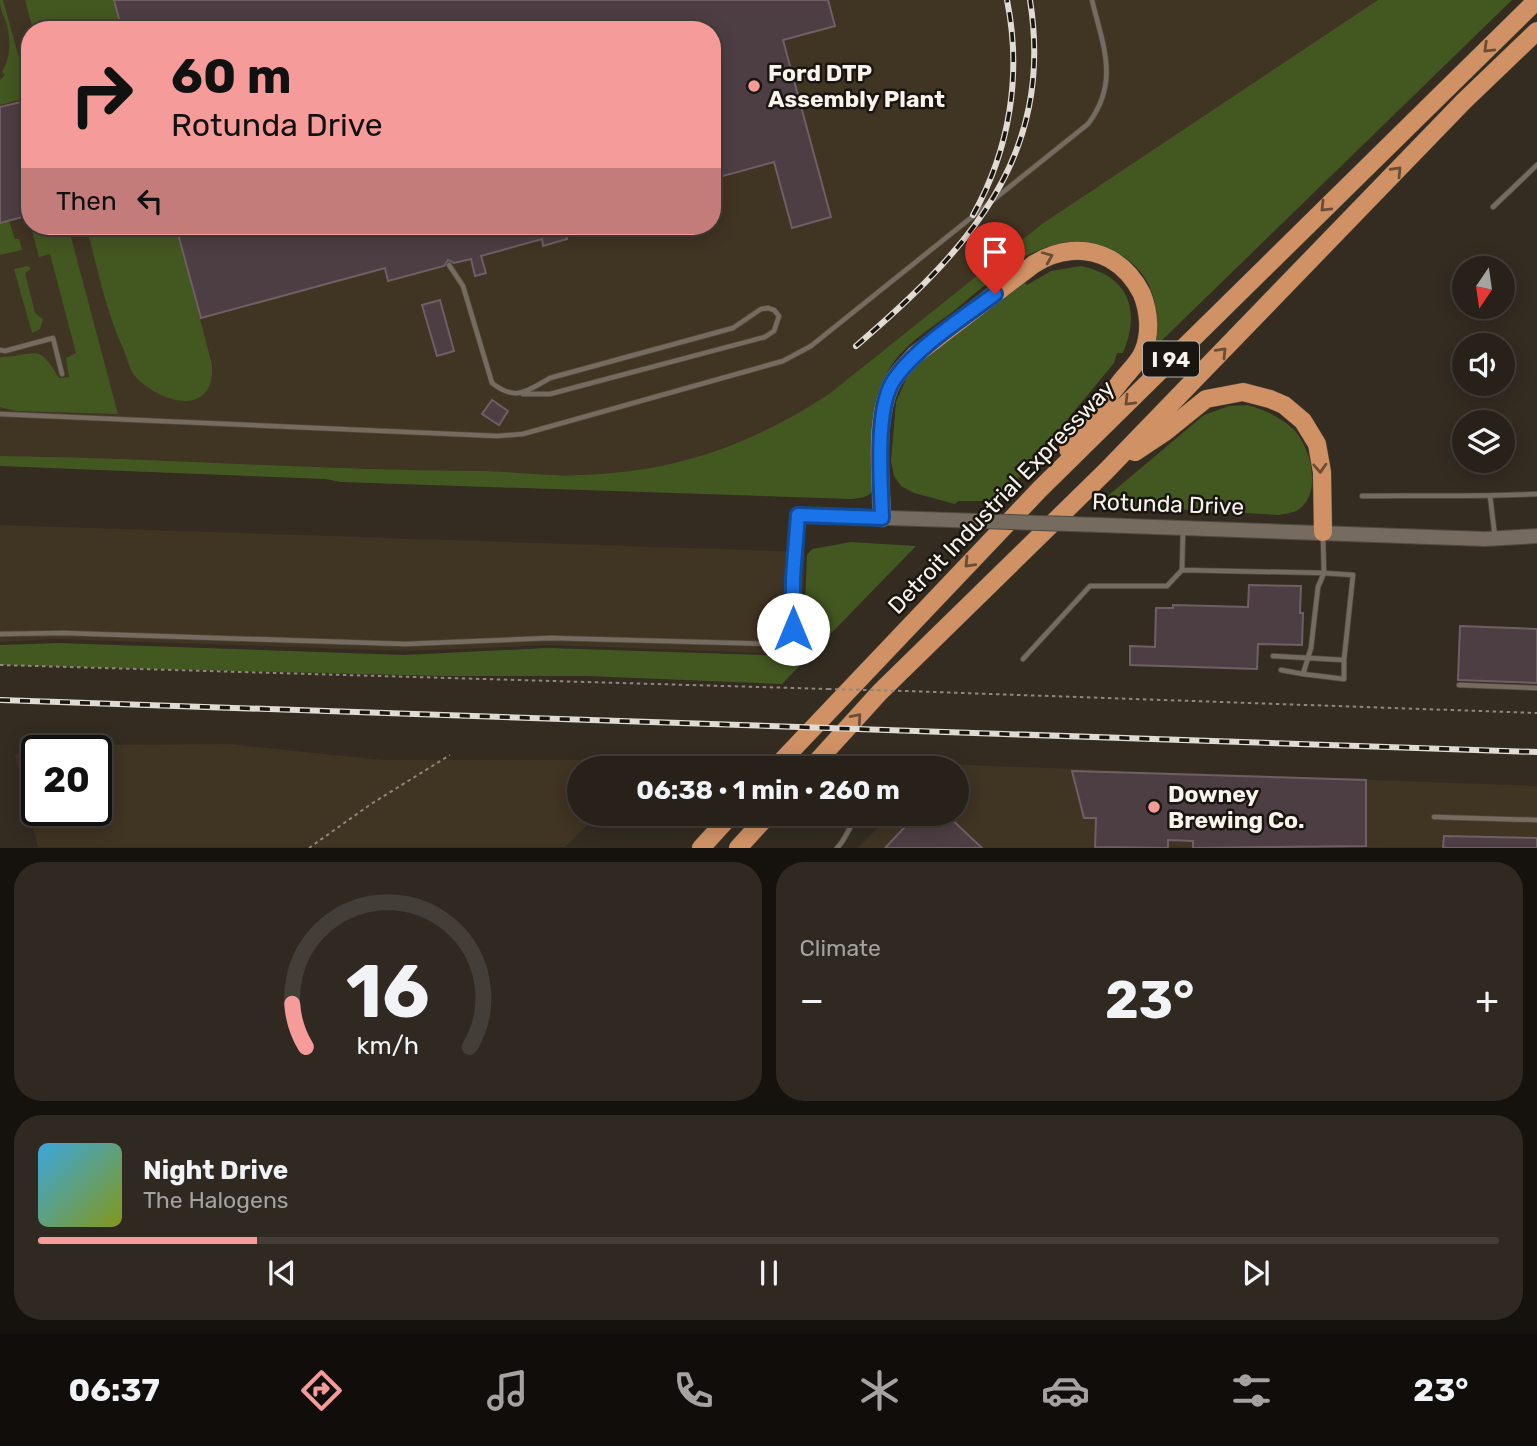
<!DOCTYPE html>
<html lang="en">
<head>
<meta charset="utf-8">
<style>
  body { margin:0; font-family:Rubik,sans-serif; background:#2f2922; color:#f1f3f6; height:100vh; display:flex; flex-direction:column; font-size:26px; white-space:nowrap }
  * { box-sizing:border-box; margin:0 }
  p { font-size:23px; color:#a4a3a2 }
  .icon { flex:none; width:38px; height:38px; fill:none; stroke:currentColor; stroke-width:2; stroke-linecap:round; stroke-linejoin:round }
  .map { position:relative; height:848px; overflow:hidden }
  .details { display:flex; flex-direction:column; gap:14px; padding:14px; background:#15120e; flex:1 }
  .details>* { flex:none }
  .banner { position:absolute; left:21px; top:21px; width:700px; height:214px; border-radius:28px; box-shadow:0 4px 18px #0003,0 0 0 2px #433e38; background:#f59b99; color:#111; overflow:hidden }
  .needle { width:46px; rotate:193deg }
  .buttons { position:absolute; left:1452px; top:256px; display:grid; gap:14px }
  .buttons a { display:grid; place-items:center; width:63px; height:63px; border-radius:50%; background:#272119; box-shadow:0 4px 18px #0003,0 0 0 2px #433e38; font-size:35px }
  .speed { position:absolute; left:21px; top:735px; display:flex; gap:14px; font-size:35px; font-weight:700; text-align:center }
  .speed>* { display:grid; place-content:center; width:91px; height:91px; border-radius:50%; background:#272119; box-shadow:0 4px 18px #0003,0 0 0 2px #433e38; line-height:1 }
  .speed .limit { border:4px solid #111; border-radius:10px; background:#fff; color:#111 }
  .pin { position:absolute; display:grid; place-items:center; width:60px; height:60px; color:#fff; margin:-72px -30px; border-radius:50% 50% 50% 0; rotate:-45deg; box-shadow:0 0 7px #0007 }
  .pin .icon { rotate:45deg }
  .me { position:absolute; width:77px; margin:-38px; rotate:0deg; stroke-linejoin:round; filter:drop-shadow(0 0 5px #0008) }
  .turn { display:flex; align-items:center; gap:24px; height:147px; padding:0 35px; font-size:32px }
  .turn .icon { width:91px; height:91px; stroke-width:2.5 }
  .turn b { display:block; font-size:49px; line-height:60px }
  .then { display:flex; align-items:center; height:66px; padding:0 35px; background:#0003; gap:14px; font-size:26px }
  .big { font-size:52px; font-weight:700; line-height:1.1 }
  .details .card { flex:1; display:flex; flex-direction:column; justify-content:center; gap:10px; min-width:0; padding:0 24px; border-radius:28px; background:#2f2922 }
  .details .dial { align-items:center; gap:0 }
  .dial svg { height:182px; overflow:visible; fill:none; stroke:#433e38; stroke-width:7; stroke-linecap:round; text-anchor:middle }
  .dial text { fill:#f1f3f6; stroke:none }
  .song { display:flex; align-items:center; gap:21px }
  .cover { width:84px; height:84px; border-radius:10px; background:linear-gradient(135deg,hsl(200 70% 55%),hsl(70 70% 35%)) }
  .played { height:7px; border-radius:4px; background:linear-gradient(90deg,#f59b99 15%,#433e38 15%) }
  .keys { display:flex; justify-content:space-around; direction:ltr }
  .heat { display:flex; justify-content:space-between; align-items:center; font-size:38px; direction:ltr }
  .details .tiles { flex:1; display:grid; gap:14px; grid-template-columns:1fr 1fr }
  .card:last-child { grid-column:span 2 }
  .trip { position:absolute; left:567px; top:756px; width:402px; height:70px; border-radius:35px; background:#272119; box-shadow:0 4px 18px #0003,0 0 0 2px #433e38; font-weight:700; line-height:70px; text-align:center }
  .dock { display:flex; height:112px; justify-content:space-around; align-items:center; background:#100d0a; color:#a4a3a2 }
  .dock .icon { width:49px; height:49px }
  .dock .selected { color:#f59b99 }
  .dock b { font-size:32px; color:#f1f3f6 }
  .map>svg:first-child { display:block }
  .built { fill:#403423; fill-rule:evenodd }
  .green { fill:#435721 }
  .building { fill:#4d3e43; stroke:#6f5f64; stroke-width:2 }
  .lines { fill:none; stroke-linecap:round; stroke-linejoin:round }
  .service-casing { stroke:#514a40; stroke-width:6 }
  .secondary-casing { stroke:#514a40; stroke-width:16 }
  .motorway-casing { stroke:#514a40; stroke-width:19 }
  .path { stroke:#8e877e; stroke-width:2; stroke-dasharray:3.5 3.5; stroke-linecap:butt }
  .service { stroke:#756b5f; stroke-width:4.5 }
  .secondary { stroke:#756b5f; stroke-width:14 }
  .motorway { stroke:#d09265; stroke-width:18 }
  .rail-casing { stroke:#e1dbd3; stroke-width:6 }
  .rail { stroke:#191510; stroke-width:3.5; stroke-dasharray:10; stroke-linecap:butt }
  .secondary-bridge-casing { stroke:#514a40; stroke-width:16; stroke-linecap:butt }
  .path-bridge { stroke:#8e877e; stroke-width:2; stroke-dasharray:3.5 3.5; stroke-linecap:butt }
  .secondary-bridge { stroke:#756b5f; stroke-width:14 }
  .oneway { stroke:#6b4d36 }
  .route-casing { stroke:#114b97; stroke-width:18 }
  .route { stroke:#1a73e8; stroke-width:12 }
  .poi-dot { fill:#f59b99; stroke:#191510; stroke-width:2.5 }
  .labels { text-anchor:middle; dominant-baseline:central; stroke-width:5; stroke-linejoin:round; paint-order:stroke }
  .shield { fill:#191510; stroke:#b6b0aa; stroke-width:2 }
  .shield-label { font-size:21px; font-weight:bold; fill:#f9f3ec }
  .poi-label { font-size:23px; font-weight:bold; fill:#f9f3ec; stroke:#191510; text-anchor:start }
  .street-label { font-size:23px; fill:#f9f3ec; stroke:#191510 }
</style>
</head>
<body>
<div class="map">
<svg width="1537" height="848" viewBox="0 0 1537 848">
  <rect width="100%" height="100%" fill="#342c21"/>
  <path class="built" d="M0,0H1428L1093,190L867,363L865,486L0,456ZM30,30H712V226H30Z
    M0,525L805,552L801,646L800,650L790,654L548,645L408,651L54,639L0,642Z
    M228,744L383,760H650L642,768H579V814H598L565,847H38L15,755L37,752V810H96V751H52L103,745Z
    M939,764L1537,786V847L858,848L891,814H957V768H935Z"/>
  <path class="green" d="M0,0H3L30,97L0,105V80L5,75L2,72C11,57 11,39 6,22C3,13 0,10 0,0Z
    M25,0H114L122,30H33Z
    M1378,0H1512L1151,351C1154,334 1158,316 1154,299C1142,252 1089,233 1047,247C1011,259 980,290 951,313C928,330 899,348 886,375C868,409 873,452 873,490C869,498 859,498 851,499L341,482L325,479L0,466V456C159,458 317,470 476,471C511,471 546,477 581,475C613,474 645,470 675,463C730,450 782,425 829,394L1042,224Z
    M9,221L15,239H19L22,250L0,255V223Z
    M51,226H68L118,414L16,411L0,407V357C36,356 38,341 59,378L69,377L66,358L76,353L50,254L39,257L32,231Z
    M86,226H168L170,236L178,234L212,365C213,380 210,395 193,400C174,405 147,390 135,376C128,368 127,355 122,346C105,308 97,266 86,226Z
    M28,266L31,269L25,273L35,313L43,319L40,329L32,333L14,269Z
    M1081,266C1129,276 1141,310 1123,353H1117L1114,363L1000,501H958L955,504L914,493L901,486L894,476L891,461L896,402L908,375L917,363L1024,282L1027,285L1051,271Z
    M1247,405C1263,409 1278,416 1291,427C1311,444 1324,496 1296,511C1291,513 1284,514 1280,515L1097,505L1204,415L1229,406Z
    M851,542L916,546L782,684L587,676H440L0,665V645L58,643L404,655L548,648L794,656L799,655L803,649L807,555L812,549Z"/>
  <path class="building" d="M114,0H828L835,26L783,40L831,217L792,228L774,162L712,179V30H122Z
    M25,101L30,118V215L0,223V107Z
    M168,226H564L567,239L543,246L542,239L481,256L486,273L475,276L471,259L454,263L448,260L444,266L388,281L385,268L201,318L178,234L170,236Z
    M440,300L454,351L437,356L422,305Z
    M492,400L508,411L499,425L482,414Z
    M1249,585L1301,586L1300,613H1303L1302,645L1258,644L1257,669L1130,665V646L1155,647L1156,608H1173V605L1248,607Z
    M1460,626L1537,629V683L1458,680Z
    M1072,771L1366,780V846L1193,848V841L1168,840V848L1095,847L1096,818H1084Z
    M917,814H946L982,848H885Z
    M1444,836L1537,838V848H1443Z"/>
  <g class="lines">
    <g class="service-casing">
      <path id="service" d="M1493,207L1537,165
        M449,265L463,286L492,383C516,402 527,391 550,378L733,328L761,309L768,308L774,310L779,316L774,331L765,337L550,394H523
        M0,350L5,351L53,338L62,374
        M0,414L497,436L523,434L783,361L811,346L1088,124C1120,82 1103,46 1092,0
        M1362,496C1420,495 1478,497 1537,494
        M1490,496L1495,537
        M1183,530L1182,570L1324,573L1323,537
        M0,634L63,633L406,644L551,638L772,644C784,642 789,641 793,629L797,518
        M1273,656L1344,660L1353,575L1324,573L1318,587L1311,648L1303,674L1281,670
        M1023,659L1090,586H1167L1182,570
        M1303,674L1344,679V660
        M1459,685L1537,688
        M957,790H960
        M1434,817L1537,820
        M837,848C848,837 849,823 861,814"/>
    </g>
    <g class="secondary-casing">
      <path id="secondary" d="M798,515L950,520
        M1100,525L1485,539L1537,536"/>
    </g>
    <g class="motorway-casing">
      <path id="motorway" d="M1135,452L1165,432L1206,399L1243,392L1270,399L1284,405L1303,421L1317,444L1322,472L1323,532
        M882,518C881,480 874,421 891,385C896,374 907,364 915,355L1034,264C1058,249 1085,246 1110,259C1124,267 1135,280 1142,294C1149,312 1151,334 1143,352C1139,362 1128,372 1121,381C1103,404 1085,426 1068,449
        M775,768L1040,489L1537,0
        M811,768L880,692L1106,471L1464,101L1537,31
        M701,848L732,814
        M738,848L769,814"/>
    </g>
    <path class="path" d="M0,665L828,689
      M905,691L1537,713
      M309,848L371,804L450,755"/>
    <use href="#service" class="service"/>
    <use href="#secondary" class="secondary"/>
    <use href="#motorway" class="motorway"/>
    <g class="rail-casing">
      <path id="rail" d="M973,215C1010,149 1022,74 1007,0
        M856,346C967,251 1055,157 1030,0
        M0,700L1537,752"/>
    </g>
    <use href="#rail" class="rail"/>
    <g class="secondary-bridge-casing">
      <path id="secondary-bridge" d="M950,520L1100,525"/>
    </g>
    <path class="path-bridge" d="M828,689L905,691"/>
    <use href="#secondary-bridge" class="secondary-bridge"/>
  </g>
  <defs><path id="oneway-chevron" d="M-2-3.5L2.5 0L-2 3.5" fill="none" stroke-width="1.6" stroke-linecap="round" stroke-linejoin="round" transform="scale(1.75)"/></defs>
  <g class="oneway">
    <use href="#oneway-chevron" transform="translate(1488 48) rotate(136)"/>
    <use href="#oneway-chevron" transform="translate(1397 171) rotate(-46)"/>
    <use href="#oneway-chevron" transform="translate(1325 207) rotate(135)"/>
    <use href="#oneway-chevron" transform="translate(1048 257) rotate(-23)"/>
    <use href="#oneway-chevron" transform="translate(1222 352) rotate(-46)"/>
    <use href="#oneway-chevron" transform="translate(1129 401) rotate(135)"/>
    <use href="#oneway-chevron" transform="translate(1320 468) rotate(87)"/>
    <use href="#oneway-chevron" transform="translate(969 563) rotate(134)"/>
    <use href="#oneway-chevron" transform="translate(857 718) rotate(-49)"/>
  </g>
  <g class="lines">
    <g class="route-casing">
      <path id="route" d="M793,629V577L798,515L882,518C881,483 875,413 892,383C912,350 963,318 995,294"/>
    </g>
    <use href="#route" class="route"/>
  </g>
  <g class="poi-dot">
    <circle cx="754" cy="86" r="7"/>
    <circle cx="1154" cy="807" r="7"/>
  </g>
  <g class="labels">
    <rect class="shield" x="1143" y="341.5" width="56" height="35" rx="5"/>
    <g class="shield-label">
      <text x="1171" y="359">I 94</text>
    </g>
    <g class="poi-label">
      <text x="768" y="73">Ford DTP<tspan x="768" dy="26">Assembly Plant</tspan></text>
      <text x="1168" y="794">Downey<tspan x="1168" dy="26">Brewing Co.</tspan></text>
    </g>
    <g class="street-label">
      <text transform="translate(1001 497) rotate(-46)">Detroit Industrial Expressway</text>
      <text transform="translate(1168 504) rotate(2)">Rotunda Drive</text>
    </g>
  </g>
</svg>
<div class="buttons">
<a><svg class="needle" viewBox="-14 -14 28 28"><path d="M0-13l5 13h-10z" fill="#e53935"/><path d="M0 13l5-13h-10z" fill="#a4a3a2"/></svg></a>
<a><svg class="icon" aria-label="sound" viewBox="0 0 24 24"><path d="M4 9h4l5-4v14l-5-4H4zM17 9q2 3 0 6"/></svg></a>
<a><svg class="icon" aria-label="layers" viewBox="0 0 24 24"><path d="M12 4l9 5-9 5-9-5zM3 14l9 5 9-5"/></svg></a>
</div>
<div class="speed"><div class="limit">20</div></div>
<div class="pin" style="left:995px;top:294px;background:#d93025"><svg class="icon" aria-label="arrive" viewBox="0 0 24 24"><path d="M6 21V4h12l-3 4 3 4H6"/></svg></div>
<svg class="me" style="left:793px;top:629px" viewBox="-20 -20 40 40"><circle r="19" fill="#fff"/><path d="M0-13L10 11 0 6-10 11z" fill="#1a73e8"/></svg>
<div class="trip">06:38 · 1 min · 260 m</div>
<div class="banner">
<div class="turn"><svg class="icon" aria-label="right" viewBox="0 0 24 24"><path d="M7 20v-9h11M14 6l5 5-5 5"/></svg><div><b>60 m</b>Rotunda Drive</div></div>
<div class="then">Then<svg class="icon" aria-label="left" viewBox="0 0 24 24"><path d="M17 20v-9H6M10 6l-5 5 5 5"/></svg></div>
</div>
</div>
<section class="details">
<div class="tiles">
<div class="card dial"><svg viewBox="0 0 100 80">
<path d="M14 69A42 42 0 1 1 86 69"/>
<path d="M14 69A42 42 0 0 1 8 50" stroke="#f59b99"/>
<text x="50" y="56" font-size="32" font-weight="700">16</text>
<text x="50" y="72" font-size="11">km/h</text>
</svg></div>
<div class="card"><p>Climate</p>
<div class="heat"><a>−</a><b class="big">23°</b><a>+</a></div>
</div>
<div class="card">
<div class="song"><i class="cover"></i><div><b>Night Drive</b><p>The Halogens</p></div></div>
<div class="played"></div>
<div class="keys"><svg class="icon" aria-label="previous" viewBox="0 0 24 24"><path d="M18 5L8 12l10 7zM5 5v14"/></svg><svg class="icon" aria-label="pause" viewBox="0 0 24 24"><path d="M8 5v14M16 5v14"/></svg><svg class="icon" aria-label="next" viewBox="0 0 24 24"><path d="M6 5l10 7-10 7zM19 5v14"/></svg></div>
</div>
</div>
</section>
<nav class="dock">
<b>06:37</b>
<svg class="icon selected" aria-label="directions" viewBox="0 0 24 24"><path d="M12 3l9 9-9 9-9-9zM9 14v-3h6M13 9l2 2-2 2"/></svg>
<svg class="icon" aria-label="music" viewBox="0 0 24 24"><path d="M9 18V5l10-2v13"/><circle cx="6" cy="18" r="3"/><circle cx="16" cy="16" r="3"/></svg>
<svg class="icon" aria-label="phone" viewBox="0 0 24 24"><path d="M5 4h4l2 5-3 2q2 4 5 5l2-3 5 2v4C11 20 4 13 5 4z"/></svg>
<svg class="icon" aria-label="climate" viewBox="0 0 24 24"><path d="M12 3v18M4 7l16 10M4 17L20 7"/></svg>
<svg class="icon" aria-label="car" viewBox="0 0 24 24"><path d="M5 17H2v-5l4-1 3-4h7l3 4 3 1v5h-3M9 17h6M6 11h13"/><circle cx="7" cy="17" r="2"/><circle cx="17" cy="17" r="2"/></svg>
<svg class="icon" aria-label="filters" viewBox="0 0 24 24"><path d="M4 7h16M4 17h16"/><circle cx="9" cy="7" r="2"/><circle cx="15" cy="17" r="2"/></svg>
<b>23°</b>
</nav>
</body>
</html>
